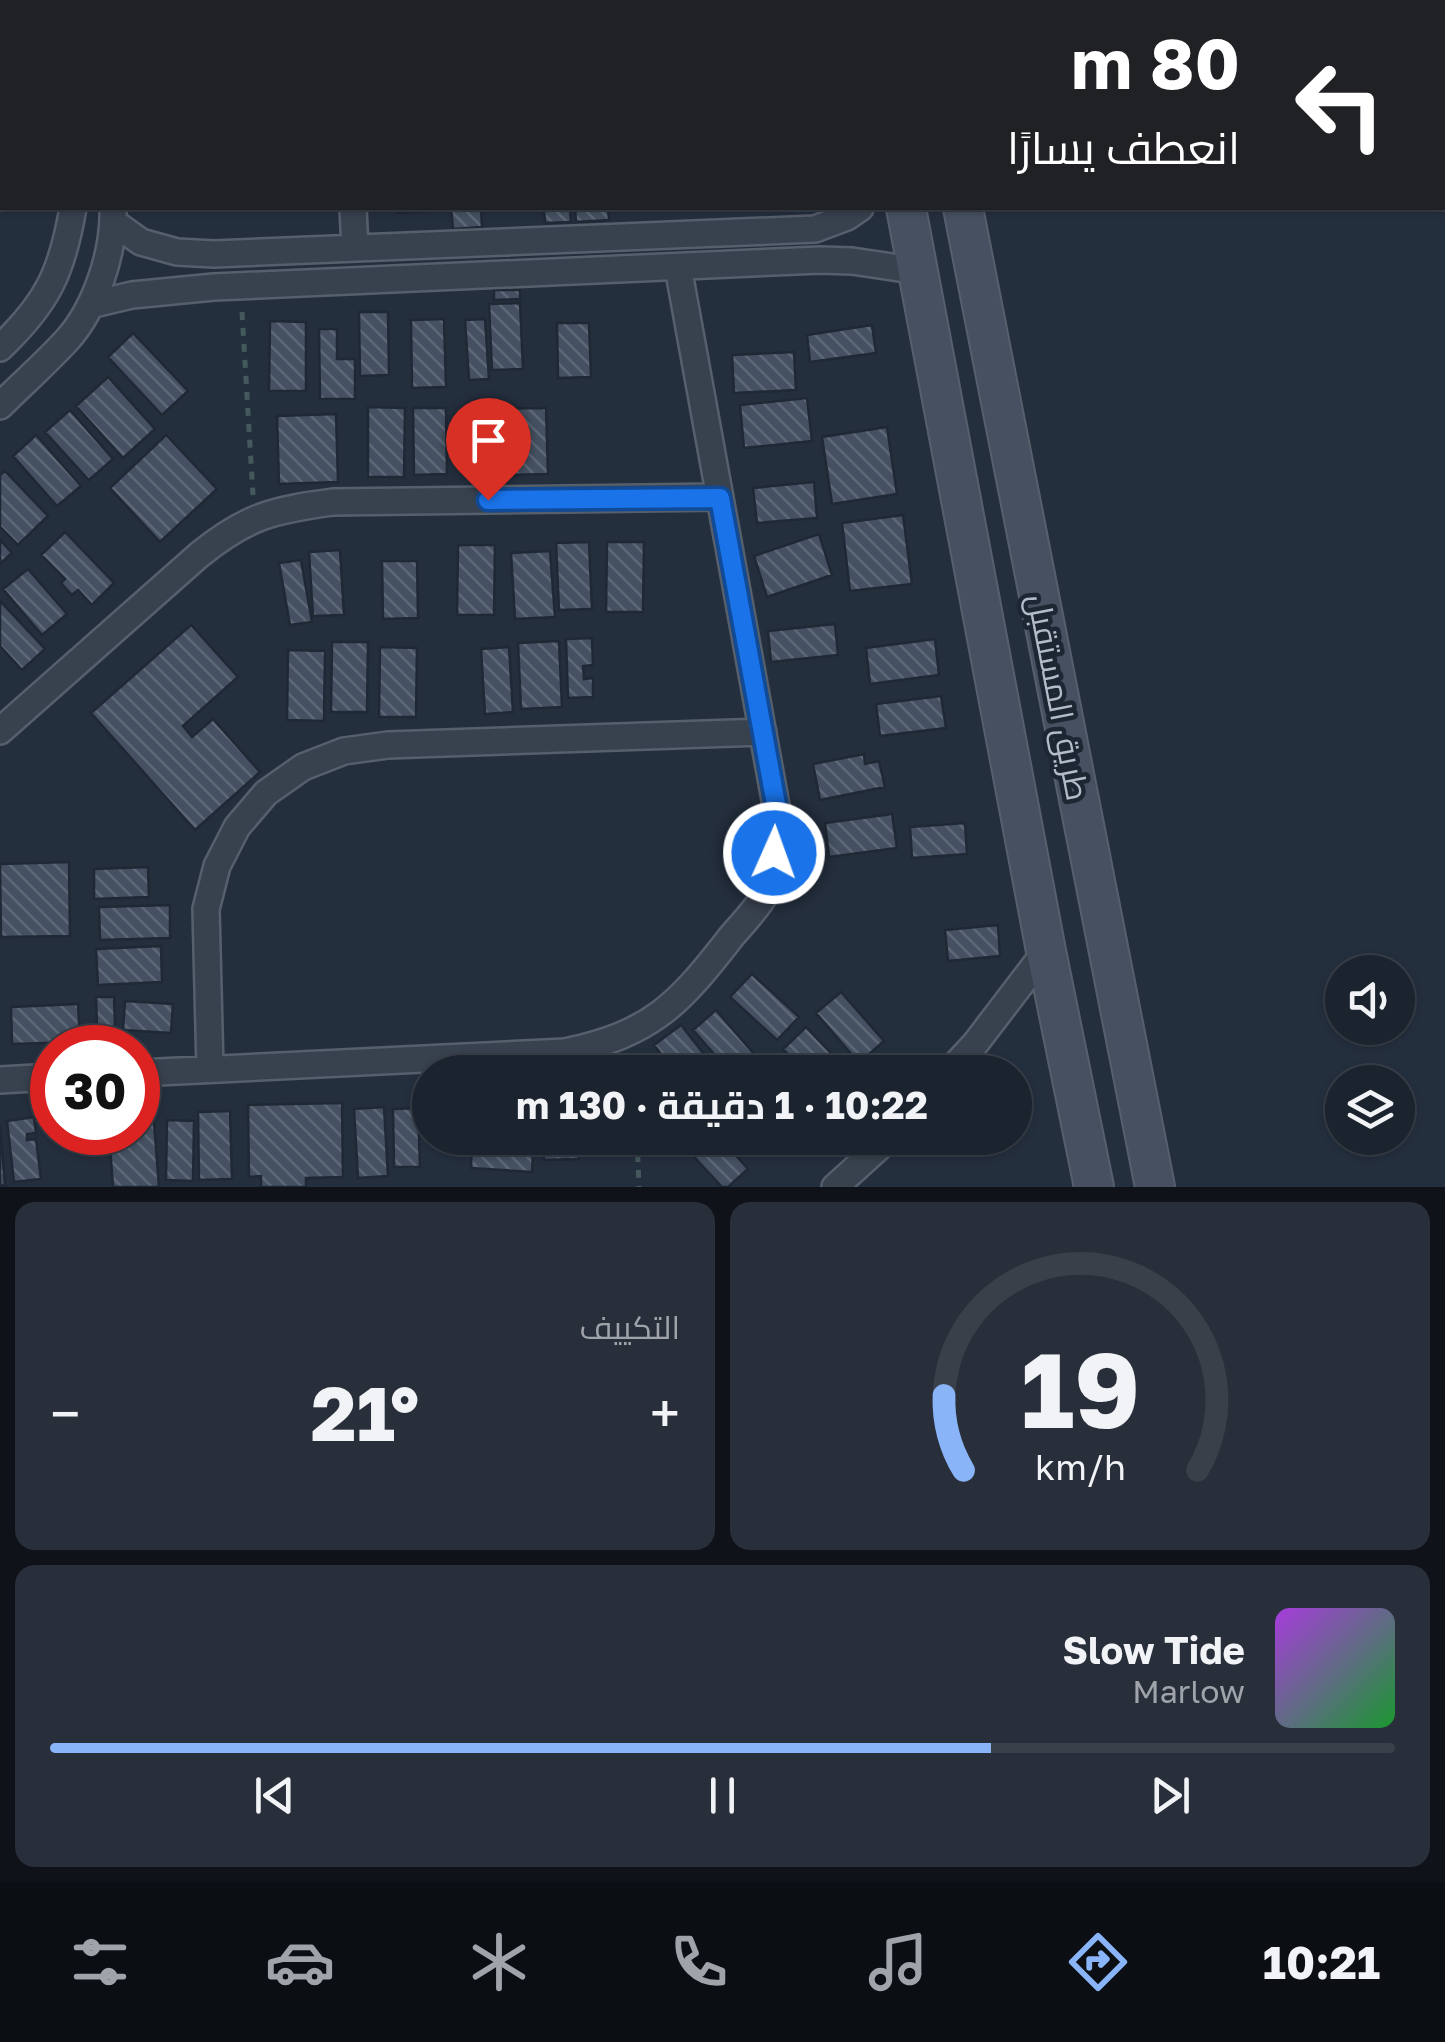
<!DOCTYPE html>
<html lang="ar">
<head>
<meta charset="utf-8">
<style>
  body { margin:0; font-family:"Golos Text",Cairo,sans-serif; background:#282f3a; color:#f1f3f6; direction:rtl; height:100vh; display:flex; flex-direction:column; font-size:38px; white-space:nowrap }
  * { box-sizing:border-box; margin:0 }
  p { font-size:32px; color:#a0a4aa }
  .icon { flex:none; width:55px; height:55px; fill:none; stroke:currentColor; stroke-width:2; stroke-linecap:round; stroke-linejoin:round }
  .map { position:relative; height:1187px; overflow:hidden; direction:ltr }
  .details { display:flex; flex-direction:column; gap:15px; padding:15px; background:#0f1319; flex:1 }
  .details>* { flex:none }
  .banner { position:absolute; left:0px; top:0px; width:1445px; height:210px; box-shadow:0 2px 8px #0004,0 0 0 2px #39404a; direction:rtl; background:#202124; color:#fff; overflow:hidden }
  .fabs { position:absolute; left:1325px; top:955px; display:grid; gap:20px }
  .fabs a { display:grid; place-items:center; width:90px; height:90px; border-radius:50%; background:#1b232e; box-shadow:0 2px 8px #0004,0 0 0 2px #39404a; font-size:50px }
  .speed { position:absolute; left:30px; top:1025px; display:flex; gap:20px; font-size:50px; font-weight:700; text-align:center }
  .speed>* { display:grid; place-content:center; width:130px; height:130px; border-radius:50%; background:#1b232e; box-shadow:0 2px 8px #0004,0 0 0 2px #39404a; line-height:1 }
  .speed .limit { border:15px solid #d22; background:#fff; color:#111 }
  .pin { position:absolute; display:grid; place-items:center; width:85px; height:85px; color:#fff; margin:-102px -42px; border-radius:50% 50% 50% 0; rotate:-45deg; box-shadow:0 0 10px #0007 }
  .pin .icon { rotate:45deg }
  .me { position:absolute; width:110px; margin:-55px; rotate:2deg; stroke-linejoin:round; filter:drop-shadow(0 0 8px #0008) }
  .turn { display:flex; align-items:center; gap:35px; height:210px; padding:0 40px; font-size:45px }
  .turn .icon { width:130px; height:130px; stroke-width:2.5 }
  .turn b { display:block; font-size:70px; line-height:85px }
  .big { font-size:75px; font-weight:700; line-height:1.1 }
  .details .tile { flex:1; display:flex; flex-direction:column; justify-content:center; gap:15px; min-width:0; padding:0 35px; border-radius:20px; background:#282f3a }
  .details .dial { align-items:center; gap:0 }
  .dial svg { height:260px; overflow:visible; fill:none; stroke:#39404a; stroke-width:7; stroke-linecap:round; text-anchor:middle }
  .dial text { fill:#f1f3f6; stroke:none }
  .song { display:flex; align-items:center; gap:30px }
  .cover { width:120px; height:120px; border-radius:15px; background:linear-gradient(135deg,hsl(280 70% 55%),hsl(130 70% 35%)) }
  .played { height:10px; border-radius:5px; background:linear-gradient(90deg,#8ab4f8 70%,#39404a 70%) }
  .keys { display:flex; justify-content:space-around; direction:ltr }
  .heat { display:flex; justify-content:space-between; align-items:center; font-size:55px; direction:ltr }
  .details .tiles { flex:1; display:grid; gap:15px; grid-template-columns:1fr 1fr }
  .tile:last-child { grid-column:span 2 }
  .trip { position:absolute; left:412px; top:1055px; width:620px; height:100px; border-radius:50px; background:#1b232e; box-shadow:0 2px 8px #0004,0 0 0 2px #39404a; font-weight:700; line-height:100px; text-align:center; direction:rtl }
  .tabs { display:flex; height:160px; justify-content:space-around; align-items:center; background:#0b0e12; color:#a0a4aa }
  .tabs .icon { width:70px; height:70px }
  .tabs .selected { color:#8ab4f8 }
  .tabs b { font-size:45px; color:#f1f3f6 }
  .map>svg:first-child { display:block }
  .building { fill:url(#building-back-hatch); stroke:#1f2835; stroke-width:2.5 }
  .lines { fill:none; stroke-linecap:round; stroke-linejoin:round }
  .street-casing { stroke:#565f6c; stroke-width:30 }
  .secondary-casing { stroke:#565f6c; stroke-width:42 }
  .path { stroke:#44595c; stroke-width:5; stroke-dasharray:8 8; stroke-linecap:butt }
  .street { stroke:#38414e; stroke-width:25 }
  .secondary { stroke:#465061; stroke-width:38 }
  .route-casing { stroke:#114b97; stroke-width:25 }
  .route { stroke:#1a73e8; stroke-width:18 }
  .labels { text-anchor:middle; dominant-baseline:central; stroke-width:9; stroke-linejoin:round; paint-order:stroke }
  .street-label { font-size:32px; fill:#b4bcc9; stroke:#1d2633 }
</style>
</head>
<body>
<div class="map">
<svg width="1445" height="1187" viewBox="0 0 1445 1187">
  <defs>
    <pattern id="building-back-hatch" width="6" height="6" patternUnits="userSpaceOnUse" patternTransform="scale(2.5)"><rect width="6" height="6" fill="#455162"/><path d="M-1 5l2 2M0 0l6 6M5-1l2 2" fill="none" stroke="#5d6877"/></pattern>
  </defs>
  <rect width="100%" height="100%" fill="#242f3e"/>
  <path class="building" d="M258,0H328V2H258Z
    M746,0H807V2H746Z
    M396,208H426V211L397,213Z
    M451,208H481L482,227L453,229Z
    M544,208H570L571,222L545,223Z
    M575,208H608L609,220L576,222Z
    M494,290H520V299L494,300Z
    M520,303L523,369L492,370L489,304Z
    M359,312H388L389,375L360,376Z
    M444,319L446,387L412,388L411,320Z
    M485,319L489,379L469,380L465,320Z
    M270,321L306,322V391H269Z
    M557,323H589L591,377L558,378Z
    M872,325L876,353L810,362L807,335Z
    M319,329H337V359H355V399H320Z
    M133,333L188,391L162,415L108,357Z
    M794,352L796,390L734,393L732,355Z
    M108,377L155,429L123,458L76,406Z
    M807,398L812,441L744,448L740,405Z
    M368,407L405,408L404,477H368Z
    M413,408H446L447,474L414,475Z
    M546,408L548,474L474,476L473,409Z
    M70,410L113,459L89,480L45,432Z
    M336,414L338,482L279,484L277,416Z
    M887,427L897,494L832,504L822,437Z
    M36,435L81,486L57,506L13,456Z
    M166,435L217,489L160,542L110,488Z
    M5,471L48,516L18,545L0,527V475Z
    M814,482L817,518L757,523L753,488Z
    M903,515L912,584L850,591L842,523Z
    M65,532L114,583L92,605L78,590L72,595L61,583L65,579L41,555Z
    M819,534L832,575L767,597L754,556Z
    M0,540L12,553L0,564Z
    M589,542L592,609L559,610L556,543Z
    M607,542H644L643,612H606Z
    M458,545H495L494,615H457Z
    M340,550L344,615L313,616L309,552Z
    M550,551L555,617L515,619L511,553Z
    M301,560L312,622L290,625L279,563Z
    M382,561H417L418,618L383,619Z
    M28,569L67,614L42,635L3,589Z
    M0,601L45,649L22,670L0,646Z
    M835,624L838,655L771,662L768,631Z
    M191,625L238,677L183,726L192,737L213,719L260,772L195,830L91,713Z
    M592,638L593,665L583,666L584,679L593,678V697L568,698L566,639Z
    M935,639L939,675L870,684L866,648Z
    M559,641L562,707L521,709L518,643Z
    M332,642H368L367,712H331Z
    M380,647L417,648L416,717H379Z
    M509,647L513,712L485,714L481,649Z
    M288,650L325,651L324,721L287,720Z
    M941,696L946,728L880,736L876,704Z
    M864,754L865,764L879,761L885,787L820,800L813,764Z
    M892,814L897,848L829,857L825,823Z
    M965,823L967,854L912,858L910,827Z
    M69,862L70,936L1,937L0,864Z
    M148,867L149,897L94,899V869Z
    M170,905V938L100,940L99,907Z
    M998,925L1000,956L948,961L945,930Z
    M161,946L162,982L98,985L96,949Z
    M752,974L799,1017L777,1040L730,997Z
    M841,992L884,1041L859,1063L816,1013Z
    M96,997H114L115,1026L97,1027Z
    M125,1001L173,1004L171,1033L123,1030Z
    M78,1004L80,1042L12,1044L11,1007Z
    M716,1010L760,1061L747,1072H730L693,1030Z
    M681,1025L718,1072H675L654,1045Z
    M806,1027L849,1072H805L783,1049Z
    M776,1061L786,1072H763Z
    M342,1103L343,1177L306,1178V1187H261V1176L249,1177L248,1105Z
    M384,1107L388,1176L358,1178L354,1109Z
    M418,1108L420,1167H394L393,1109Z
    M230,1111L232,1179L199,1180L198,1112Z
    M34,1117L36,1133L27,1134V1140L36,1139L41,1179L14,1182L7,1121Z
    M167,1120L194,1121L193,1181L166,1180Z
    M154,1122L159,1187H113L109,1132H138V1123Z
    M0,1125L5,1185L0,1186Z
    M472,1138H534L532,1172L471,1168Z
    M543,1138H578L579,1159L544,1160Z
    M695,1138H720L748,1169L728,1187H722L685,1147Z"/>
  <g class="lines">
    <g class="street-casing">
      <path id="street" d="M65,0V2
        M106,0V2
        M346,0V2
        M558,2L563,0
        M353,208L355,248
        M113,222L141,242L177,252L214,254L815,229L847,217L860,208
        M90,305L132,295L214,287L820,260L852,261L919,271
        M0,348C48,302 62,272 73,208
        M0,406C22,384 46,363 67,340C96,308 114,252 113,210
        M0,731L199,555C247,516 273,510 333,502L720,497
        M210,1069L206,909L217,866L237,827L266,793L303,767L344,751L388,745L763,732
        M949,1072L975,1044L1046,951
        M138,1073L565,1052C652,1034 679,1004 731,937C742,924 757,909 765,894C775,873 776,834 777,811L678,267
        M0,1080L52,1077
        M835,1187L889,1138"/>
    </g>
    <g class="secondary-casing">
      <path id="secondary" d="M864,0L865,2
        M922,0L923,2
        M906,208L1046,951L1094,1187
        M963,208L1155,1187"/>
    </g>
    <path class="path" d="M737,0L739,2
      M242,312L253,495
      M633,1056L634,1072
      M637,1138L639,1187"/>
    <use href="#street" class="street"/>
    <use href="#secondary" class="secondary"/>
  </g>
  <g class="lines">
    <g class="route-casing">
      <path id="route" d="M488,500L720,498L777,810L774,853"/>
    </g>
    <use href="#route" class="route"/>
  </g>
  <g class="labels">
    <g class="street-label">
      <text transform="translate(1059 697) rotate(79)">طريق المستقبل</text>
    </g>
  </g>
</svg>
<div class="fabs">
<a><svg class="icon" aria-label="sound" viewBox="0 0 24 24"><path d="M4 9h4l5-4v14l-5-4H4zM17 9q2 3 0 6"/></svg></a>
<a><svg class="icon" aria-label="layers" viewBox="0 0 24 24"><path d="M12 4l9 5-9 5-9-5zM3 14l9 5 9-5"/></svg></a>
</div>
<div class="speed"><div class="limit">30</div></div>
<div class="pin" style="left:488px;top:500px;background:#d93025"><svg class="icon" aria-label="arrive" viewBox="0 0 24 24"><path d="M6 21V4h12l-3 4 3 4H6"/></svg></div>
<svg class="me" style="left:774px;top:853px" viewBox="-20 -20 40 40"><circle r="17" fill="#1a73e8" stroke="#fff" stroke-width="3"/><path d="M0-11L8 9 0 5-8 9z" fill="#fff"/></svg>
<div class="trip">10:22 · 1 دقيقة · 130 m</div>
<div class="banner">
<div class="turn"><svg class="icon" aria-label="left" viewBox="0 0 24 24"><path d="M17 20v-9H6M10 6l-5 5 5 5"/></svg><div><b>80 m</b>انعطف يسارًا</div></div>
</div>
</div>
<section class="details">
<div class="tiles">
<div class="tile dial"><svg viewBox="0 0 100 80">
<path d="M14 69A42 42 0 1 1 86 69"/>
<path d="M14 69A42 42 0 0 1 8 46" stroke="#8ab4f8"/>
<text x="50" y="56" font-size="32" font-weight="700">19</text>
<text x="50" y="72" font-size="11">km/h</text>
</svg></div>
<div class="tile"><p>التكييف</p>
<div class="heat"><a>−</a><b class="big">21°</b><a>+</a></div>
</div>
<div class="tile">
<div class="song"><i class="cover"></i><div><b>Slow Tide</b><p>Marlow</p></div></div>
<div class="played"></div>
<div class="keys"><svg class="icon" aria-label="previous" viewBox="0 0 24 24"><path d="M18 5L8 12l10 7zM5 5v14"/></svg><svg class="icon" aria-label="pause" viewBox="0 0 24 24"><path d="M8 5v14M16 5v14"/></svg><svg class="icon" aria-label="next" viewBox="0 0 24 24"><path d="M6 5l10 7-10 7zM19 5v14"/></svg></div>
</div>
</div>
</section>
<nav class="tabs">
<b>10:21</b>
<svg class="icon selected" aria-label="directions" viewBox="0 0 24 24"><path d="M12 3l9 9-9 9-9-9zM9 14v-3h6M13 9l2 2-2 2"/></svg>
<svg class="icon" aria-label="music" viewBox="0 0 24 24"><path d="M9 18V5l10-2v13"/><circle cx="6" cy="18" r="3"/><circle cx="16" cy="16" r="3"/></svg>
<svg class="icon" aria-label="phone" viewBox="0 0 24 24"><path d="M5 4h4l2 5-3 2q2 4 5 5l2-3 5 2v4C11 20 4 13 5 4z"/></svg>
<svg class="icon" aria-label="climate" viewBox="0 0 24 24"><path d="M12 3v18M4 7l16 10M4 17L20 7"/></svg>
<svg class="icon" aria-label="car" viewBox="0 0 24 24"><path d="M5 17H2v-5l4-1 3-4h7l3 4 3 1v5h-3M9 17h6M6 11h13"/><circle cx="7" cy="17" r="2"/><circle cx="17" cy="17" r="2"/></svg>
<svg class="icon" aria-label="filters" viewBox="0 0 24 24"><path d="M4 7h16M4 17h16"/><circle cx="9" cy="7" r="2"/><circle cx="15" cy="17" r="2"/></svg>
</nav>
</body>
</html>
